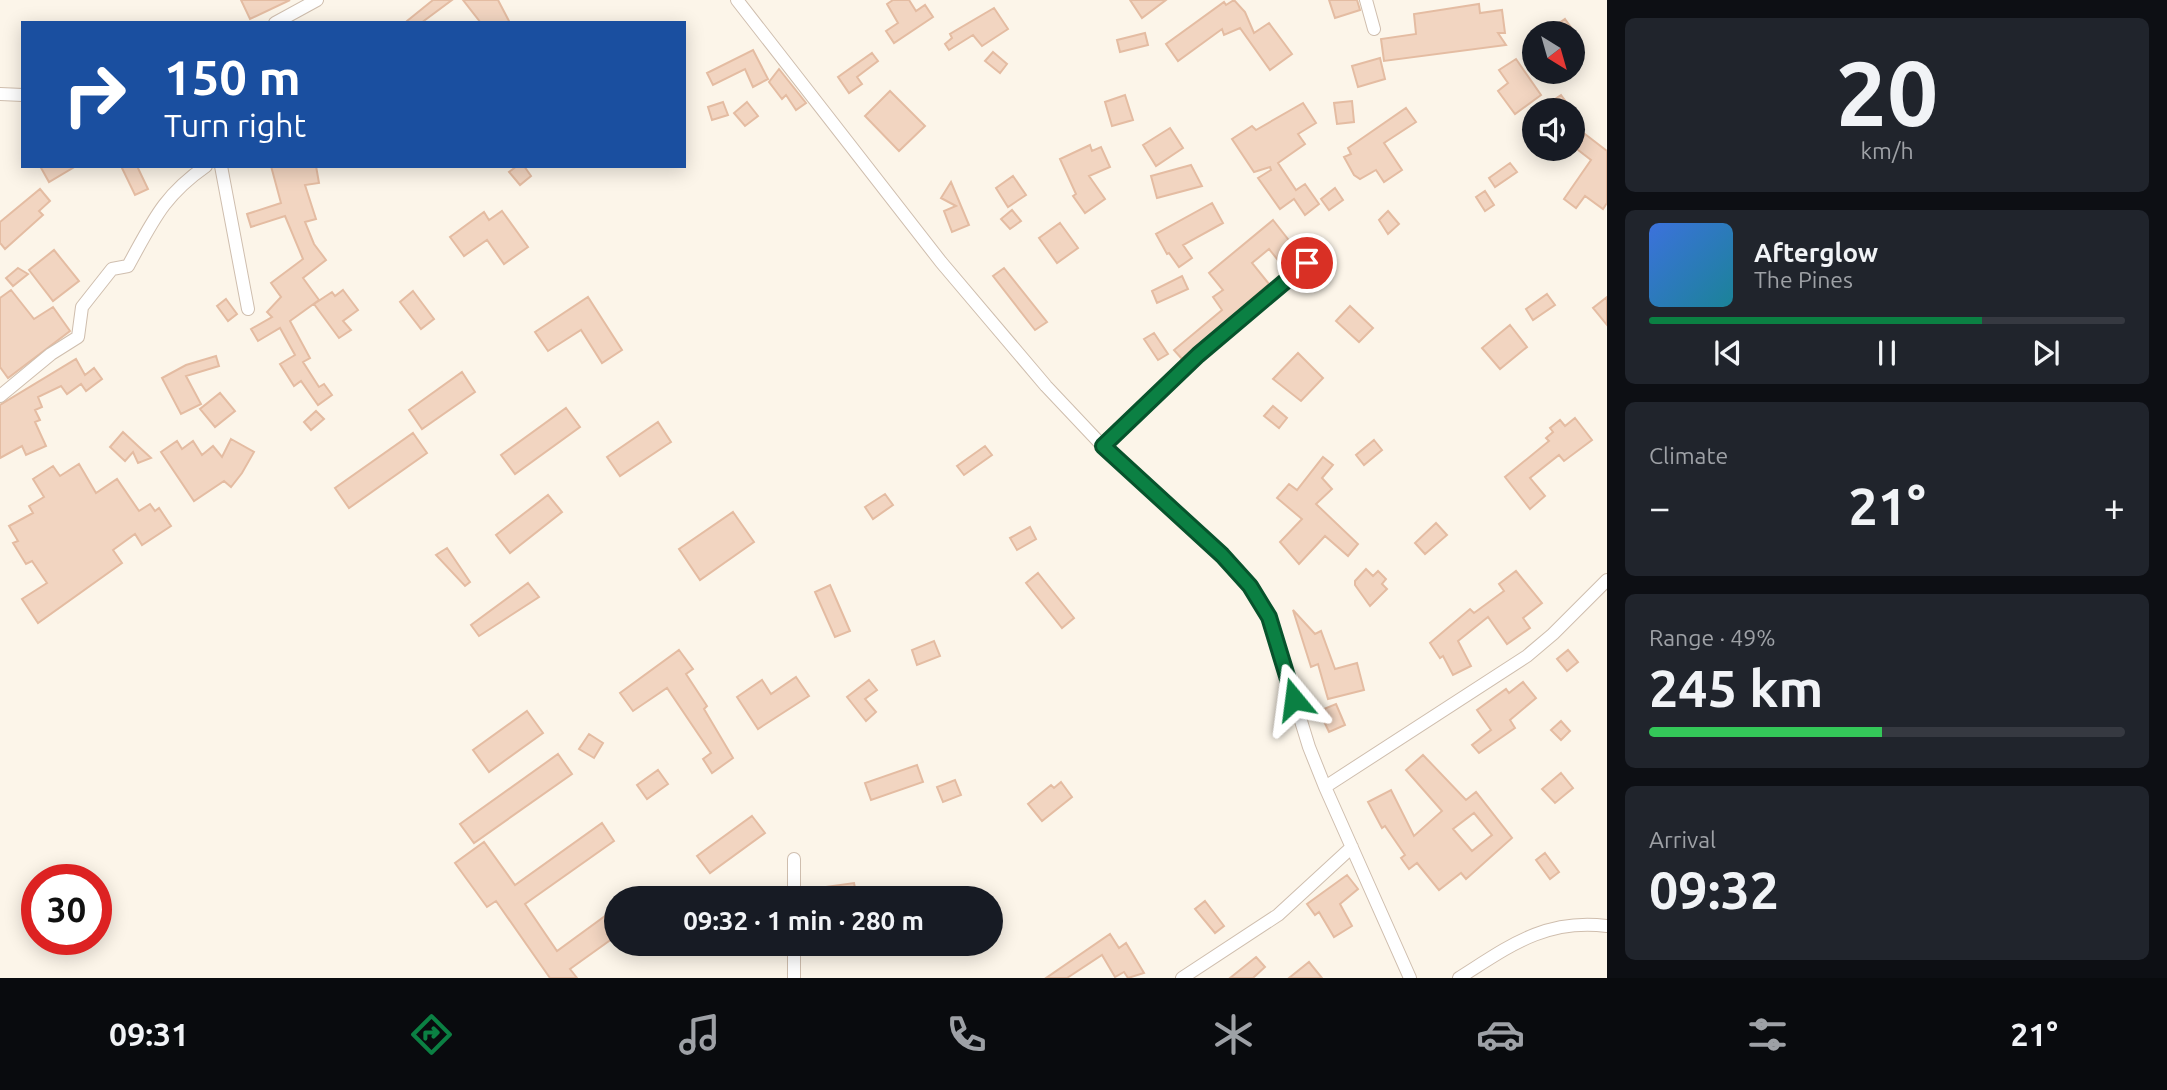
<!DOCTYPE html>
<html lang="en">
<head>
<meta charset="utf-8">
<style>
  body { margin:0; font-family:Ubuntu,sans-serif; background:#20242c; color:#f1f3f6; height:100vh; display:flex; flex-direction:column; font-size:26px; white-space:nowrap }
  * { box-sizing:border-box; margin:0 }
  p { font-size:23px; color:#9ea1a6 }
  .icon { flex:none; width:38px; height:38px; fill:none; stroke:currentColor; stroke-width:2; stroke-linecap:round; stroke-linejoin:round }
  .map { position:relative; flex:1; overflow:hidden }
  .panel { display:flex; flex-direction:column; gap:18px; padding:18px; background:#0d0f14; width:560px }
  .panel>* { flex:none }
  .top-card { position:absolute; left:21px; top:21px; width:665px; height:147px; border-radius:0px; box-shadow:0 4px 18px #0003; background:#1a4fa0; color:#fff; overflow:hidden }
  .needle { width:46px; rotate:143deg }
  .controls { position:absolute; left:1522px; top:21px; display:grid; gap:14px }
  .controls a { display:grid; place-items:center; width:63px; height:63px; border-radius:50%; background:#171b24; box-shadow:0 4px 18px #0003; font-size:35px }
  .speed { position:absolute; left:21px; top:864px; display:flex; gap:14px; font-size:35px; font-weight:700; text-align:center }
  .speed>* { display:grid; place-content:center; width:91px; height:91px; border-radius:50%; background:#171b24; box-shadow:0 4px 18px #0003; line-height:1 }
  .speed .limit { border:10px solid #d22; background:#fff; color:#111 }
  .pin { position:absolute; display:grid; place-items:center; width:60px; height:60px; color:#fff; margin:-30px; border:4px solid #fff; border-radius:50%; box-shadow:0 2px 7px #0007 }
  .me { position:absolute; width:77px; margin:-38px; rotate:344deg; stroke-linejoin:round; filter:drop-shadow(0 0 5px #0008) }
  .turn { display:flex; align-items:center; gap:24px; height:147px; padding:0 28px; font-size:32px }
  .turn .icon { width:91px; height:91px; stroke-width:2.5 }
  .turn b { display:block; font-size:49px; line-height:60px }
  .big { font-size:52px; font-weight:700; line-height:1.1 }
  .panel .widget { flex:1; display:flex; flex-direction:column; justify-content:center; gap:10px; min-width:0; padding:0 24px; border-radius:10px; background:#20242c }
  .panel .dial { align-items:center; gap:0 }
  .dial b { font-size:91px; line-height:1 }
  .song { display:flex; align-items:center; gap:21px }
  .cover { width:84px; height:84px; border-radius:10px; background:linear-gradient(135deg,hsl(220 70% 55%),hsl(190 70% 35%)) }
  .played { height:7px; border-radius:4px; background:linear-gradient(90deg,#0b8043 70%,#363941 70%) }
  .keys { display:flex; justify-content:space-around; direction:ltr }
  .heat { display:flex; justify-content:space-between; align-items:center; font-size:38px; direction:ltr }
  .charge { height:10px; border-radius:5px; background:linear-gradient(90deg,#34c759 49%,#363941 0) }
  .trip { position:absolute; left:604px; top:886px; width:399px; height:70px; border-radius:35px; background:#171b24; box-shadow:0 4px 18px #0003; font-weight:700; line-height:70px; text-align:center }
  .dock { display:flex; height:112px; justify-content:space-around; align-items:center; background:#090b0e; color:#9ea1a6 }
  .dock .icon { width:49px; height:49px }
  .dock .on { color:#0b8043 }
  .dock b { font-size:32px; color:#f1f3f6 }
  main { display:flex; flex:1; min-height:0 }
  .map>svg:first-child { display:block }
  .building { fill:#f2d5c1; stroke:#e4bca2; stroke-width:2; fill-rule:evenodd }
  .lines { fill:none; stroke-linecap:round; stroke-linejoin:round }
  .street-casing { stroke:#cfbeae; stroke-width:14 }
  .street { stroke:#fff; stroke-width:12 }
  .route-casing { stroke:#07532c; stroke-width:18 }
  .route { stroke:#0b8043; stroke-width:12 }
</style>
</head>
<body>
<main>
<div class="map">
<svg width="1607" height="978" viewBox="0 0 1607 978">
  <rect width="100%" height="100%" fill="#fcf5e9"/>
  <path class="building" d="M241,0H290L250,19Z
    M433,0H452L421,23H408L407,21Z
    M463,0H498L510,23H481Z
    M893,0H909L916,11L925,5L933,17L894,43L886,31L898,23L887,4Z
    M1130,0H1166L1142,18Z
    M1234,0L1245,12L1254,33L1269,23L1292,54L1270,70L1240,28L1224,35L1222,29L1178,61L1166,44L1224,2L1226,5Z
    M1329,0H1357L1360,10L1335,18Z
    M1479,4L1480,13L1502,10L1505,33H1498L1506,45L1384,61L1381,39L1416,34L1414,14Z
    M994,8L1008,29L982,46L973,35L949,50L945,44L952,38L950,34Z
    M1565,19L1575,33H1545Z
    M1145,33L1148,45L1120,52L1117,40Z
    M753,50L768,79L753,87L745,69L713,85L707,73Z
    M993,52L1007,64L1000,73L985,61Z
    M872,53L878,61L857,77L862,84L849,93L838,77Z
    M1380,58L1385,79L1358,87L1352,66Z
    M1516,59L1541,95L1515,114L1498,91L1508,83L1499,70Z
    M779,69L806,103L796,110L786,95L782,99L769,82Z
    M890,91L925,126L899,151L865,116Z
    M1125,95L1133,120L1112,126L1105,102Z
    M1561,95L1572,110H1554L1549,103Z
    M1352,101L1354,122L1337,124L1334,103Z
    M723,102L728,115L712,120L708,107Z
    M747,102L758,116L745,126L734,113Z
    M1303,103L1316,123L1298,134L1305,144L1278,163L1296,190L1305,184L1319,204L1305,215L1294,199L1280,209L1258,178L1271,170L1270,167L1254,172L1232,139L1252,126L1256,130Z
    M1406,108L1416,122L1384,143L1402,170L1384,182L1376,170L1360,179L1354,175L1344,157L1351,154L1348,148Z
    M1170,128L1183,148L1156,166L1143,145Z
    M1581,131L1607,151V203L1603,209L1585,196L1576,208L1564,199L1591,160L1573,146V140Z
    M1090,145L1092,151L1101,147L1110,167L1089,176L1105,199L1085,213L1073,196L1076,194L1060,159Z
    M1510,163L1517,172L1495,187L1489,178Z
    M1191,165L1202,186L1157,198L1151,176Z
    M40,166H76L49,182Z
    M121,166H137L148,189L135,195Z
    M271,166H316L319,183L305,185L316,219L305,222L314,244L326,260L303,278L319,300L290,321L310,358L303,362L319,387L324,384L332,395L318,405L301,381L294,386L280,364L295,355L280,328L258,341L251,329L272,317L267,312L281,297L271,283L303,259L285,216L251,227L247,214L281,203Z
    M517,166H524L531,176L520,185L509,172Z
    M1013,176L1026,195L1008,207L996,188Z
    M951,182L969,225L952,232L944,211L956,206L941,198Z
    M1335,188L1343,200L1329,210L1321,199Z
    M40,189L50,201L39,211L43,215L5,249L0,243V222Z
    M1485,191L1494,205L1485,211L1476,197Z
    M1212,203L1223,223L1183,245L1192,258L1179,267L1169,253L1167,254L1156,234Z
    M1012,210L1021,221L1010,229L1001,219Z
    M502,211L528,247L504,264L487,240L464,256L450,237L484,212L489,220Z
    M1388,211L1399,224L1388,234L1379,220Z
    M1273,220L1302,257L1286,270L1269,249L1252,263L1269,284L1182,359L1174,350L1222,310L1213,297L1223,290L1209,273Z
    M1060,223L1078,248L1057,263L1039,238Z
    M54,250L79,281L53,301L29,270Z
    M18,268L28,274L13,286L6,278Z
    M1004,268L1047,322L1035,330L993,276Z
    M1311,272L1318,280L1303,291L1297,284Z
    M1182,276L1188,289L1157,303L1152,291Z
    M11,290L34,319L53,307L70,331L8,378L0,367V298Z
    M343,290L358,310L343,321L351,330L339,338L314,304L332,292L335,296Z
    M413,291L434,319L421,329L400,302Z
    M1547,294L1555,305L1533,320L1526,309Z
    M588,297L622,350L602,363L581,330L548,351L535,332Z
    M1607,297V325L1593,308Z
    M226,299L237,314L228,321L217,306Z
    M1350,306L1373,328L1359,342L1336,321Z
    M1510,325L1527,347L1500,369L1482,348Z
    M1154,333L1168,354L1158,360L1144,339Z
    M1298,353L1323,378L1301,401L1273,379Z
    M216,356L219,366L186,376L201,404L181,414L162,378L186,365Z
    M76,359L85,375L94,368L102,379L86,391L81,384L67,394L61,386L38,397L42,407L35,410L40,420L35,422L46,446L26,455L22,446L0,458V405Z
    M462,372L475,392L422,429L409,410Z
    M220,393L235,411L215,427L200,409Z
    M1273,406L1287,418L1279,428L1264,416Z
    M566,408L580,427L515,474L501,455Z
    M316,411L324,419L311,430L304,422Z
    M1575,418L1592,440L1564,461L1559,455L1530,478L1545,496L1530,509L1505,477L1549,441L1546,438L1553,432L1550,428L1560,420L1565,426Z
    M658,422L671,442L620,476L607,457Z
    M123,432L138,446L151,458L138,463L133,452L125,461L110,447Z
    M413,433L427,453L349,508L335,488Z
    M231,439L254,452L242,473L231,487L224,481L194,501L161,452L177,441L182,449L193,441L202,455L213,446L222,457Z
    M1374,440L1382,450L1364,465L1356,455Z
    M985,446L992,455L964,475L957,466Z
    M1323,457L1333,465L1322,478L1332,489L1316,504L1358,544L1348,556L1325,536L1299,564L1280,542L1302,519L1277,498L1289,484L1297,490Z
    M79,464L96,493L117,479L139,511L150,504L155,511L159,508L171,526L142,545L135,534L113,550L122,563L38,623L22,599L47,583L32,561L26,564L13,543L18,541L9,526L33,513L29,506L44,497L33,479L53,466L60,476Z
    M885,494L893,505L873,519L865,507Z
    M548,495L562,512L510,553L496,535Z
    M733,512L754,542L700,580L679,549Z
    M1436,523L1447,535L1425,554L1415,543Z
    M1030,527L1036,539L1017,550L1010,538Z
    M447,548L470,582L465,586L436,555Z
    M1366,569L1373,576L1378,571L1386,579L1382,584L1387,589L1370,606L1355,585V581Z
    M1516,571L1542,603L1523,618L1530,628L1507,644L1488,617L1458,641L1471,666L1453,675L1443,656L1440,658L1430,643L1470,609L1474,613L1504,591L1499,584Z
    M1038,573L1074,618L1062,628L1026,583Z
    M528,583L539,597L479,636L471,625Z
    M830,585L850,631L835,637L815,592Z
    M1293,610L1315,634L1321,631L1335,669L1357,663L1364,690L1328,699L1318,664L1311,667Z
    M934,641L940,656L917,665L912,650Z
    M679,650L693,669L686,674L707,706L704,709L733,758L712,773L703,759L711,753L667,688L633,711L620,693Z
    M1568,650L1578,662L1567,671L1557,659Z
    M796,677L809,696L758,729L737,697L762,680L771,694Z
    M869,680L877,690L865,699L876,712L866,721L847,697Z
    M1523,682L1536,698L1510,720L1515,728L1479,753L1472,745L1491,730L1477,710L1506,689L1509,693Z
    M1336,704L1345,725L1329,732L1319,711Z
    M527,711L543,733L489,772L473,750Z
    M1561,721L1570,731L1561,740L1551,730Z
    M589,734L603,743L594,758L579,749Z
    M558,754L572,774L474,843L460,824Z
    M1423,755L1466,800L1476,792L1512,838L1466,879L1461,873L1439,890L1417,863L1409,869L1401,858L1405,855L1385,826L1382,828L1368,802L1391,790L1414,836L1442,811L1406,770ZM1474,813L1492,835L1472,851L1453,829Z
    M917,765L923,782L871,800L865,783Z
    M658,770L668,784L647,799L637,785Z
    M1561,773L1573,788L1555,803L1542,789Z
    M955,780L961,795L943,802L937,787Z
    M1061,782L1072,797L1042,821L1028,804L1051,785L1054,788Z
    M752,816L765,833L710,873L697,856Z
    M602,823L614,841L525,904L557,951L616,908V936L570,969L577,978H550L496,901L487,907L455,863L484,842L515,885Z
    M1545,853L1559,872L1550,879L1536,860Z
    M1347,875L1358,889L1340,904L1352,926L1334,937L1319,912L1315,915L1307,904Z
    M854,883L857,898H827L825,887Z
    M1205,901L1224,926L1215,933L1195,909Z
    M1110,934L1119,948L1126,943L1144,973L1128,978L1124,972L1115,977L1102,955L1067,978H1046Z
    M1256,957L1265,967L1253,978H1230Z
    M1309,962L1322,978H1289Z"/>
  <g class="lines">
    <g class="street-casing">
      <path id="street" d="M737,0L941,262L1046,386L1113,457L1222,555L1250,586L1269,617L1309,747L1325,787L1410,978
        M1366,0L1374,29
        M275,23L317,0
        M0,94L23,95
        M221,166L248,309
        M0,396L51,354L78,337L82,307L112,269L128,266C153,221 163,196 206,166
        M1103,446L1198,355L1308,263
        M1325,787L1527,656L1553,634L1607,580
        M794,859V898
        M794,943V978
        M1182,978L1278,915L1352,847
        M1459,978C1508,947 1545,918 1607,926"/>
    </g>
    <use href="#street" class="street"/>
  </g>
  <g class="lines">
    <g class="route-casing">
      <path id="route" d="M1294,699L1269,617L1250,586L1222,555L1103,446L1198,355L1307,263"/>
    </g>
    <use href="#route" class="route"/>
  </g>
</svg>
<div class="controls">
<a><svg class="needle" viewBox="-14 -14 28 28"><path d="M0-13l5 13h-10z" fill="#e53935"/><path d="M0 13l5-13h-10z" fill="#9ea1a6"/></svg></a>
<a><svg class="icon" aria-label="sound" viewBox="0 0 24 24"><path d="M4 9h4l5-4v14l-5-4H4zM17 9q2 3 0 6"/></svg></a>
</div>
<div class="speed"><div class="limit">30</div></div>
<div class="pin" style="left:1307px;top:263px;background:#d93025"><svg class="icon" aria-label="arrive" viewBox="0 0 24 24"><path d="M6 21V4h12l-3 4 3 4H6"/></svg></div>
<svg class="me" style="left:1294px;top:699px" viewBox="-20 -20 40 40"><path d="M0-17L14 15 0 8-14 15z" fill="#0b8043" stroke="#fff" stroke-width="4"/></svg>
<div class="trip">09:32 · 1 min · 280 m</div>
<div class="top-card">
<div class="turn"><svg class="icon" aria-label="right" viewBox="0 0 24 24"><path d="M7 20v-9h11M14 6l5 5-5 5"/></svg><div><b>150 m</b>Turn right</div></div>
</div>
</div>
<section class="panel">
<div class="widget dial"><b>20</b><p>km/h</p></div>
<div class="widget">
<div class="song"><i class="cover"></i><div><b>Afterglow</b><p>The Pines</p></div></div>
<div class="played"></div>
<div class="keys"><svg class="icon" aria-label="previous" viewBox="0 0 24 24"><path d="M18 5L8 12l10 7zM5 5v14"/></svg><svg class="icon" aria-label="pause" viewBox="0 0 24 24"><path d="M8 5v14M16 5v14"/></svg><svg class="icon" aria-label="next" viewBox="0 0 24 24"><path d="M6 5l10 7-10 7zM19 5v14"/></svg></div>
</div>
<div class="widget"><p>Climate</p>
<div class="heat"><a>−</a><b class="big">21°</b><a>+</a></div>
</div>
<div class="widget"><p>Range · 49%</p><b class="big">245 km</b><div class="charge"></div></div>
<div class="widget"><p>Arrival</p><b class="big">09:32</b></div>
</section>
</main>
<nav class="dock">
<b>09:31</b>
<svg class="icon on" aria-label="directions" viewBox="0 0 24 24"><path d="M12 3l9 9-9 9-9-9zM9 14v-3h6M13 9l2 2-2 2"/></svg>
<svg class="icon" aria-label="music" viewBox="0 0 24 24"><path d="M9 18V5l10-2v13"/><circle cx="6" cy="18" r="3"/><circle cx="16" cy="16" r="3"/></svg>
<svg class="icon" aria-label="phone" viewBox="0 0 24 24"><path d="M5 4h4l2 5-3 2q2 4 5 5l2-3 5 2v4C11 20 4 13 5 4z"/></svg>
<svg class="icon" aria-label="climate" viewBox="0 0 24 24"><path d="M12 3v18M4 7l16 10M4 17L20 7"/></svg>
<svg class="icon" aria-label="car" viewBox="0 0 24 24"><path d="M5 17H2v-5l4-1 3-4h7l3 4 3 1v5h-3M9 17h6M6 11h13"/><circle cx="7" cy="17" r="2"/><circle cx="17" cy="17" r="2"/></svg>
<svg class="icon" aria-label="filters" viewBox="0 0 24 24"><path d="M4 7h16M4 17h16"/><circle cx="9" cy="7" r="2"/><circle cx="15" cy="17" r="2"/></svg>
<b>21°</b>
</nav>
</body>
</html>
